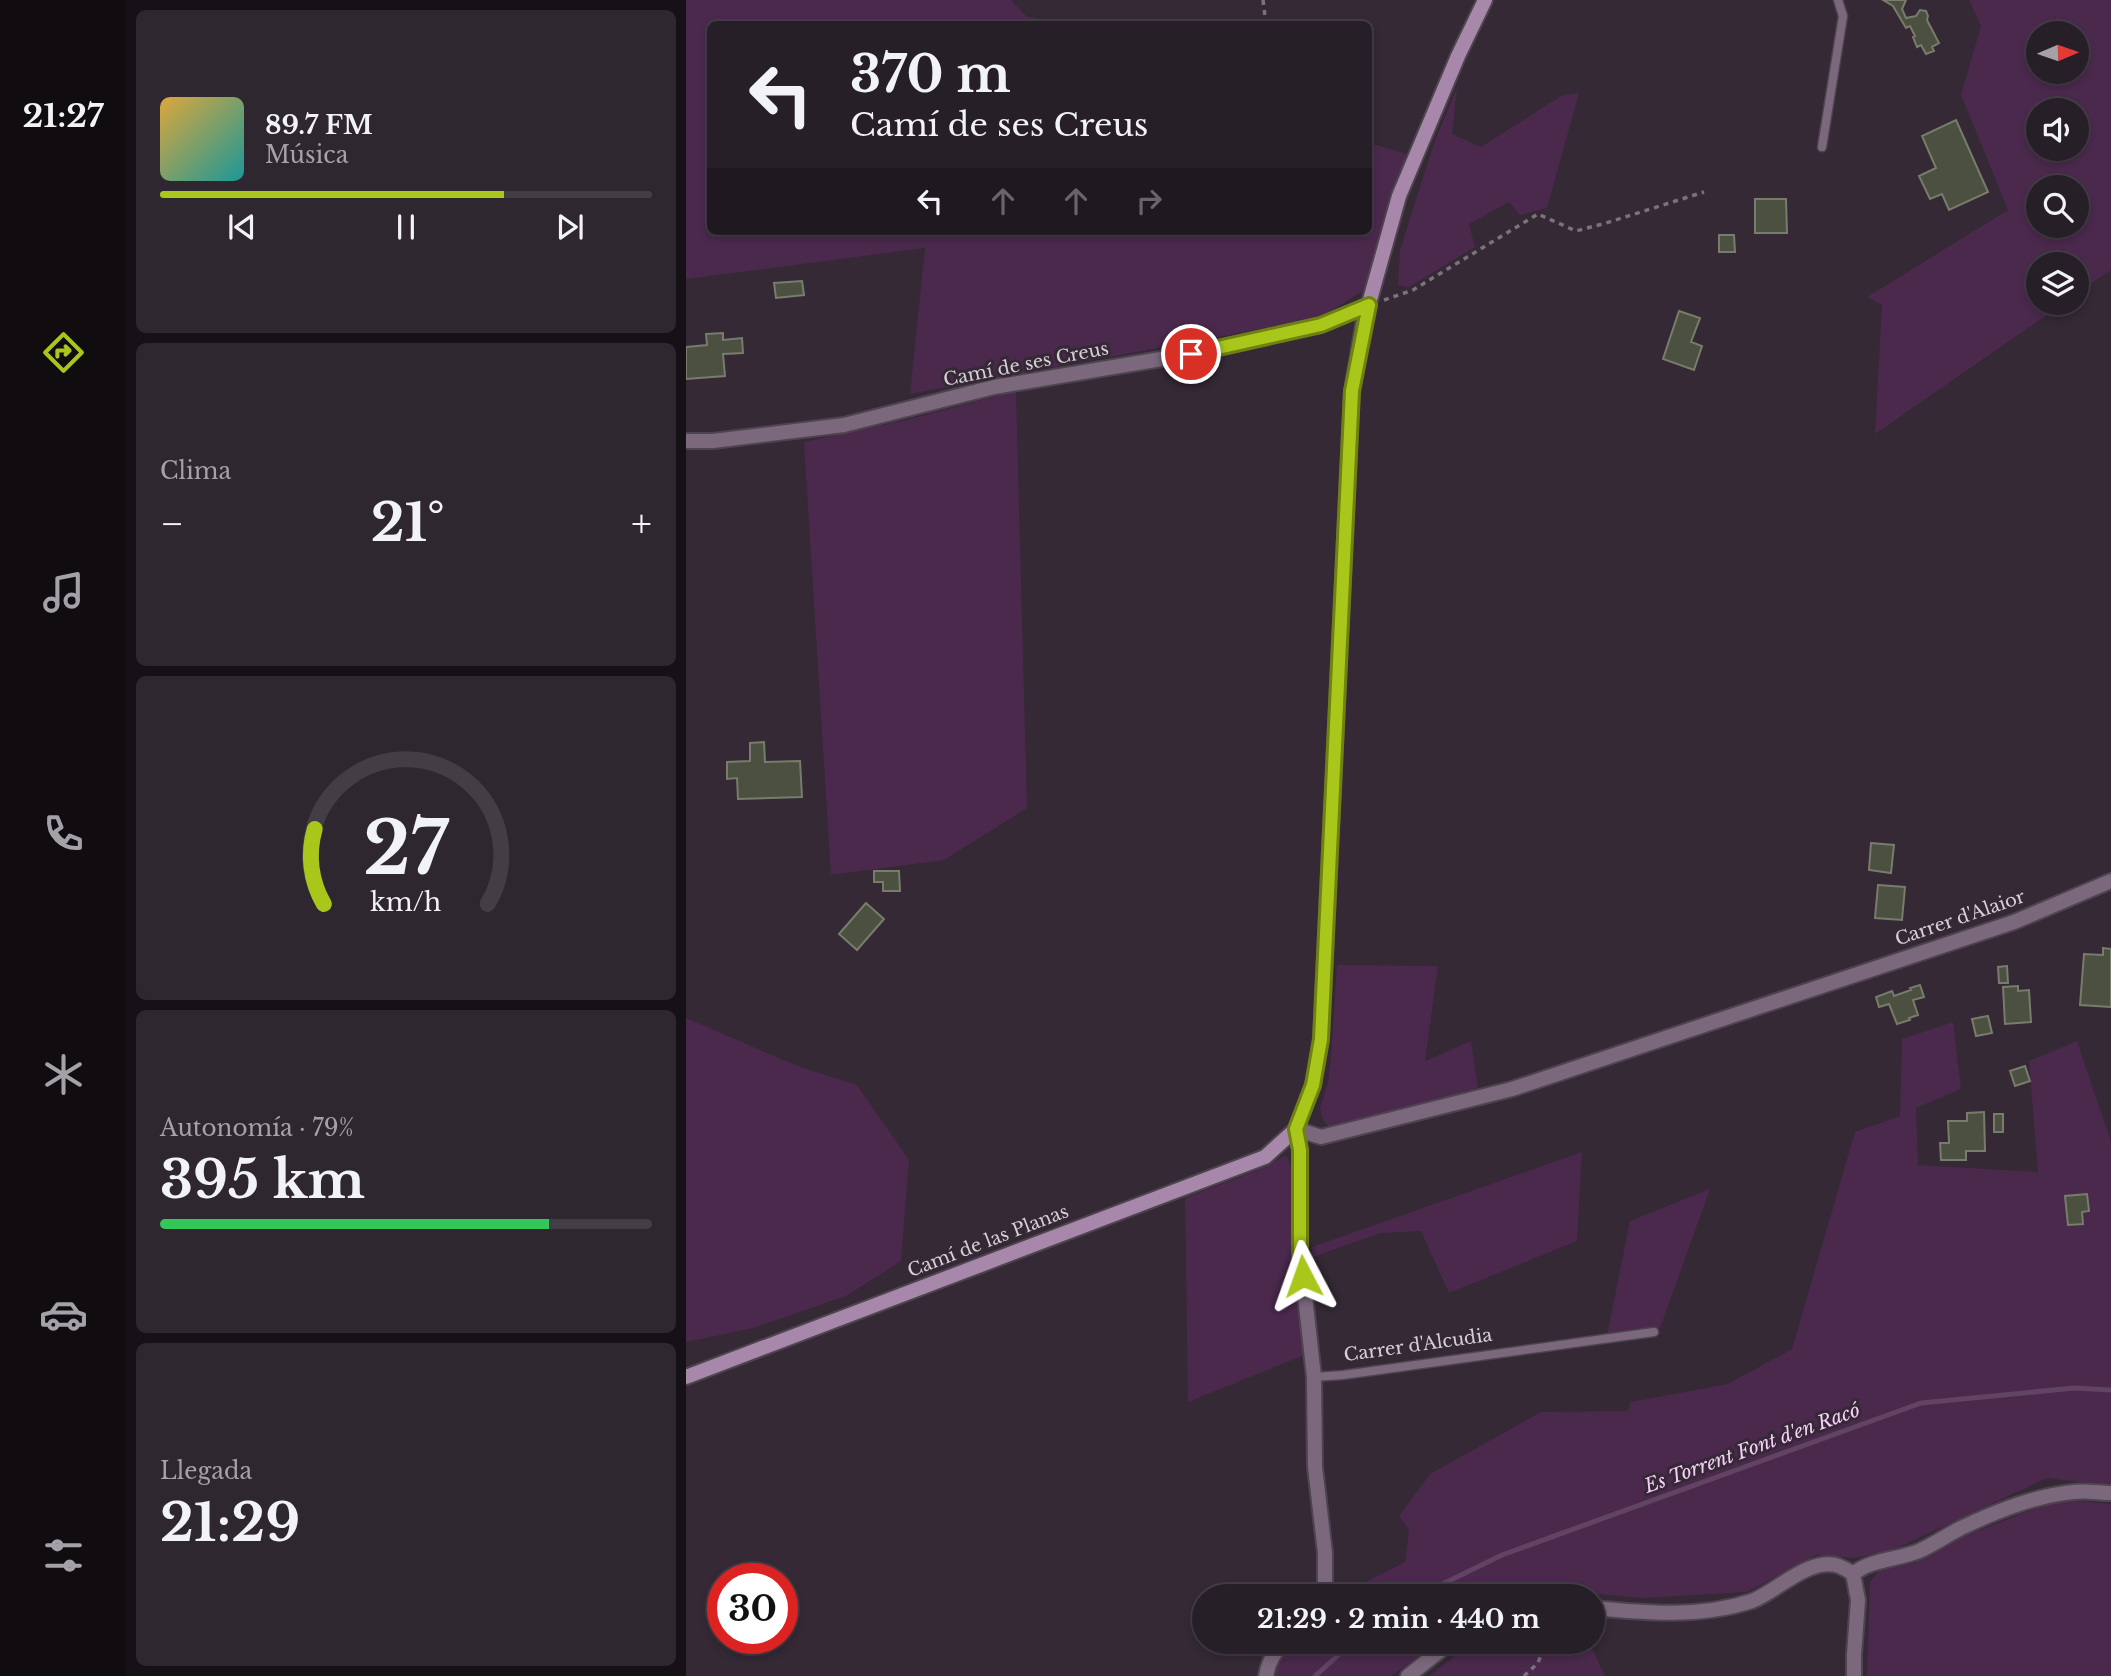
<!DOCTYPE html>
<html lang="es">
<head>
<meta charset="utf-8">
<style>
  body { margin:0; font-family:"Libre Baskerville",serif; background:#2f2730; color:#f1f3f6; height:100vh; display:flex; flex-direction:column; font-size:26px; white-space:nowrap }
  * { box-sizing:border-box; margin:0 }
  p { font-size:23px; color:#a4a2a8 }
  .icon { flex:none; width:38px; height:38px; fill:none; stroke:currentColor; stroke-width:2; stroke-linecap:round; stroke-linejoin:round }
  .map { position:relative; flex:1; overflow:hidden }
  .sheet { display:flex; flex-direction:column; gap:10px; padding:10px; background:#151116; width:560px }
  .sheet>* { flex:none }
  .top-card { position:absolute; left:21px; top:21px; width:665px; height:214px; border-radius:10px; box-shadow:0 4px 10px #0003,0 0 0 2px #433d45; background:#271f28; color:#f1f3f6; overflow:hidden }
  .needle { width:46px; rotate:88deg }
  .controls { position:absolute; left:1340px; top:21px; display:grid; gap:14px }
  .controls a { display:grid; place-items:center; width:63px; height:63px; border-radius:50%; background:#271f28; box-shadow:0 4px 10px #0003,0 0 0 2px #433d45; font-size:35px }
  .speed { position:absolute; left:21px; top:1563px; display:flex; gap:14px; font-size:35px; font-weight:700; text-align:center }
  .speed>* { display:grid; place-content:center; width:91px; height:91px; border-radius:50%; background:#271f28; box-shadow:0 4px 10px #0003,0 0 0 2px #433d45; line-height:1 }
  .speed .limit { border:10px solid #d22; background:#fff; color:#111 }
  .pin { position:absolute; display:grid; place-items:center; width:60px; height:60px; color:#fff; margin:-30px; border:4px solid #fff; border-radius:50%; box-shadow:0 2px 7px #0007 }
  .me { position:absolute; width:77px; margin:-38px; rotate:356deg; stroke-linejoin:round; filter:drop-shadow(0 0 5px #0008) }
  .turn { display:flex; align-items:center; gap:24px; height:147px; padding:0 28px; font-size:32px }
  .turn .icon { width:91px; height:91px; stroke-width:2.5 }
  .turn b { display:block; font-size:49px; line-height:60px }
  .lanes { display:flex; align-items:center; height:66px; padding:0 28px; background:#0003; justify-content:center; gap:35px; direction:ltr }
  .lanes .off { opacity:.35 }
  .big { font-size:52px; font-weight:800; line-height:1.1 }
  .sheet .card { flex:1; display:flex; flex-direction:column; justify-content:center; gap:10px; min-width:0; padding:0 24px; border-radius:10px; background:#2f2730 }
  .sheet .dial { align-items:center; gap:0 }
  .dial svg { height:182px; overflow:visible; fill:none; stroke:#433d45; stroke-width:7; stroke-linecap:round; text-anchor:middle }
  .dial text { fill:#f1f3f6; stroke:none }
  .song { display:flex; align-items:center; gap:21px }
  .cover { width:84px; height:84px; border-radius:10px; background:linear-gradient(135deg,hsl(40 70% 55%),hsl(180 70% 35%)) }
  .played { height:7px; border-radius:4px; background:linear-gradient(90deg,#a9c71a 70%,#433d45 70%) }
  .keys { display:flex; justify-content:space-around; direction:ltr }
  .heat { display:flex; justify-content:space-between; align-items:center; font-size:38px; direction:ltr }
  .charge { height:10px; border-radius:5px; background:linear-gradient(90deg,#34c759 79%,#433d45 0) }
  .trip { position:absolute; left:506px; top:1584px; width:413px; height:70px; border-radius:35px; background:#271f28; box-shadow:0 4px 10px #0003,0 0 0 2px #433d45; font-weight:800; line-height:70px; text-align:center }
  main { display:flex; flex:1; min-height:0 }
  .tabs { display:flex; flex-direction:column; width:126px; justify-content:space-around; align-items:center; background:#100c10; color:#a4a2a8 }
  .tabs .icon { width:49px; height:49px }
  .tabs .selected { color:#a9c71a }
  .tabs b { font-size:32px; color:#f1f3f6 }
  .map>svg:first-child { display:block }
  .green { fill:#4a294d; fill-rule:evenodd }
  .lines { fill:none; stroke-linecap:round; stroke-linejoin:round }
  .stream { stroke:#614364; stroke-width:5 }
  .building { fill:#4b5040; stroke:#777c6b; stroke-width:2 }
  .lane-casing { stroke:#4e444f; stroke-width:11 }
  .street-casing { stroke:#4e444f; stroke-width:18 }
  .secondary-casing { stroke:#4e444f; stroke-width:18 }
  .path { stroke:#7b727c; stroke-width:3.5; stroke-dasharray:5 5; stroke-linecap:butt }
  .lane { stroke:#7c687d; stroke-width:8 }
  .street { stroke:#7c687d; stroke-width:14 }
  .secondary { stroke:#a888aa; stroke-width:14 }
  .route-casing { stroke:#6e8111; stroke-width:18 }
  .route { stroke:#a9c71a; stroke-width:12 }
  .labels { text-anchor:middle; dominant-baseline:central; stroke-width:6; stroke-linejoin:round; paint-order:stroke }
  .street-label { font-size:18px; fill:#d7cfd7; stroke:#342935 }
  .water-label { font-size:19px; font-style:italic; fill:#f7cffa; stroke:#342935 }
</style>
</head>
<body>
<main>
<nav class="tabs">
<b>21:27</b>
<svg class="icon selected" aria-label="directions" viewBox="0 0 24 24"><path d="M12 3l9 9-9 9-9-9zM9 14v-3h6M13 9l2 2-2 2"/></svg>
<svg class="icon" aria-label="music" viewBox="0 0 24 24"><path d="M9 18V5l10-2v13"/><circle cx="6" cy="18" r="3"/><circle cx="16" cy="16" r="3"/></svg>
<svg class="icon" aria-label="phone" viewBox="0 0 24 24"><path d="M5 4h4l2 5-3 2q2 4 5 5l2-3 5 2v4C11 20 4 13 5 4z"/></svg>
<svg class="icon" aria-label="climate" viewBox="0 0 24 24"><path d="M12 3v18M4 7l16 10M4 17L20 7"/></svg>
<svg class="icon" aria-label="car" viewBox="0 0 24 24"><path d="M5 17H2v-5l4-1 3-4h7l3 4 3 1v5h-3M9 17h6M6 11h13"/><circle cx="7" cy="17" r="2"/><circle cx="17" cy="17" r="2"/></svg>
<svg class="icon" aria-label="filters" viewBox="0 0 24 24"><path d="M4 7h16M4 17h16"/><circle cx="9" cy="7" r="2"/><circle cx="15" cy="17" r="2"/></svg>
</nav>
<section class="sheet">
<div class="card">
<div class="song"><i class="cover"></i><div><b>89.7 FM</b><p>Música</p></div></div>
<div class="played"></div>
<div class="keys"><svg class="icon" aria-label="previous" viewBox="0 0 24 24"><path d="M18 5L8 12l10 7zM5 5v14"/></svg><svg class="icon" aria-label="pause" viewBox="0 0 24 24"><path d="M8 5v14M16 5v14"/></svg><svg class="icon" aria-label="next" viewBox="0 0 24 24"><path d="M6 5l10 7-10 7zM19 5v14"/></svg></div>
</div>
<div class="card"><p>Clima</p>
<div class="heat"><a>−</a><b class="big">21°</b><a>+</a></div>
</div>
<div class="card dial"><svg viewBox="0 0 100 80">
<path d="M14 69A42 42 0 1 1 86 69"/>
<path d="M14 69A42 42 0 0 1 10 36" stroke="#a9c71a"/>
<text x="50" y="56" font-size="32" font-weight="700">27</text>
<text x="50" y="72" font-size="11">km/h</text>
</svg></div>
<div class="card"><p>Autonomía · 79%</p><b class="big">395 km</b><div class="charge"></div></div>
<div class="card"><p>Llegada</p><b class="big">21:29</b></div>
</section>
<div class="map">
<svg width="1425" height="1676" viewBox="0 0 1425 1676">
  <rect width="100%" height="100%" fill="#342935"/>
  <path class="green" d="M0,0H325L340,16L371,24H24V231H682L683,143L724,155L698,218L680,289L634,318L224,394L239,248L0,279Z
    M1283,0H1425V270L1391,293V264H1353V303H1378L1189,434L1196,305L1181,297L1322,210L1275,95L1295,26ZM1353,33H1391V72H1353ZM1353,110H1391V149H1353ZM1353,187H1391V226H1353Z
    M771,88L766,134L795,147L875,96L893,93L861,208L834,215L823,202L783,224L789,247L723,287L712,285L714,250L748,143Z
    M330,391L341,808L258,860L145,875L118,442L220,420Z
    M651,965L752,966L739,1061L785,1041L792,1088L645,1129L637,1120L634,1109L642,1082L645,1055Z
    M0,1018L114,1067L171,1085L223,1160L215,1261L160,1296L67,1328L0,1342Z
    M1267,1022L1275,1089L1230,1108L1232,1165L1352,1172L1343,1061L1391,1041L1425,1142V1486L1361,1478L1211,1548L1169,1558L1130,1555L1061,1592L957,1598L829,1587L816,1596H653L719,1562L723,1530L713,1516L744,1474L855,1412L942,1411L944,1402L1042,1384L1106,1349L1169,1132L1214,1116L1216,1039Z
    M896,1152L891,1241L763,1293L735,1231L694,1233L627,1257L626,1247Z
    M600,1155L609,1175L610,1263L618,1355L502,1402L499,1198L570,1171Z
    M1024,1189L974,1328L921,1336L944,1221Z
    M1374,1499L1425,1504V1676H1181L1184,1582L1194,1570L1228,1563L1268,1540Z
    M610,1642H753L705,1676H590V1665Z
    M787,1642H903L919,1676H743Z"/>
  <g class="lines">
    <path class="stream" d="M732,1596L816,1555L1235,1403L1388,1388L1425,1390
      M629,1676L667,1642"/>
  </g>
  <path class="building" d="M1197,0H1220L1216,9L1220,18L1230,16L1234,10L1240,11L1242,16L1241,20L1253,43L1246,47L1248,51L1240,54L1235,45L1231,47L1227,37L1229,36L1224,26L1220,28L1207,6Z
    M1270,120L1302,192L1263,210L1256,194L1244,199L1233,176L1250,168L1236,136Z
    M1069,199H1100L1101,233H1069Z
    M1033,235H1048L1049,252H1033Z
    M116,281L118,295L90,298L88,283Z
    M993,311L1014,318L1005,342L1016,346L1008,370L977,359Z
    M37,333V340L56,338L57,353L37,354L39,376L0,379V347L21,345L20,334Z
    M78,742L79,762L114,761L116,797L52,799L51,778L41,779V762L64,761V743Z
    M1185,843L1208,845L1205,873L1183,870Z
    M188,871H213L214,891H197V882H188Z
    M1192,885L1219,887L1216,920L1189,918Z
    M180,903L198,919L171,950L153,934Z
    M1417,948L1425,949V1007L1394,1005L1398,954L1417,955Z
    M1321,966L1322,983H1313L1312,967Z
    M1234,985L1238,997L1227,1000L1232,1015L1223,1018L1224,1020L1211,1024L1203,1004L1193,1007L1190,997L1206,991L1208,996L1225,990L1224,988Z
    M1332,986V991L1343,990L1345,1022L1319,1024L1317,987Z
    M1302,1016L1306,1033L1290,1036L1286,1019Z
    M1339,1066L1344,1081L1329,1086L1324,1071Z
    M1298,1112L1299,1151H1280V1160H1255L1254,1143H1263L1262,1121H1281V1113Z
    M1308,1114H1317V1132H1308Z
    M1401,1194L1403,1211L1396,1212L1397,1224L1382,1225L1379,1196Z"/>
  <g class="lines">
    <g class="lane-casing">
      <path id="lane" d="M1136,147L1157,16L1152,0
        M628,1377L657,1375L968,1332"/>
    </g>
    <g class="street-casing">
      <path id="street" d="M0,441H27L158,425L308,387L505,354L635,325L683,305
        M610,1129L635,1137L826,1089L1328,922L1425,881
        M610,1129L614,1150V1251L628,1377L629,1467L639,1553V1586L636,1596
        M1167,1574C1185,1559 1211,1560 1233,1551C1247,1545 1261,1535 1275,1528C1311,1511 1348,1496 1387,1492C1400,1490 1413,1493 1425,1493
        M906,1608C960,1613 1014,1618 1066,1601C1090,1592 1124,1556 1153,1566C1158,1568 1163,1571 1167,1574L1172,1600L1168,1655V1676
        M580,1676C582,1662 589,1651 598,1642
        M722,1676L765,1642"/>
    </g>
    <g class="secondary-casing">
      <path id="secondary" d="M0,1377L579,1157L610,1129L627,1085L635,1039L666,391L677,325L713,196L772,56L799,0"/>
    </g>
    <path class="path" d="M577,0L580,24
      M698,300L727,290L852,214L890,231L920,223L1018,192
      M838,1676L852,1663L860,1642"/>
    <use href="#lane" class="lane"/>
    <use href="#street" class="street"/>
    <use href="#secondary" class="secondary"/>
  </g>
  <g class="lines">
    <g class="route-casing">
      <path id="route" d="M505,354L635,325L683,305L666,391L635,1039L627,1085L610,1129L614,1150V1251L617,1276"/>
    </g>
    <use href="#route" class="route"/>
  </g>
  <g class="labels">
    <g class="street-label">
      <text transform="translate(340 364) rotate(-11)">Camí de ses Creus</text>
      <text transform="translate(1274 918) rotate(-19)">Carrer d'Alaior</text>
      <text transform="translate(302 1241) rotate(-21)">Camí de las Planas</text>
      <text transform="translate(732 1345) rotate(-8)">Carrer d'Alcudia</text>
    </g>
    <g class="water-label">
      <text transform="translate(1066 1448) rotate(-20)">Es Torrent Font d'en Racó</text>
    </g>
  </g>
</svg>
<div class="controls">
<a><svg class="needle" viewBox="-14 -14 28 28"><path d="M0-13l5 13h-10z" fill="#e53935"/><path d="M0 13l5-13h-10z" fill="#a4a2a8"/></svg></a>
<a><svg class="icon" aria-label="sound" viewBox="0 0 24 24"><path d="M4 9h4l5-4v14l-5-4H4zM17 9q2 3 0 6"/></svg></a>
<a><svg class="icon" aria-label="search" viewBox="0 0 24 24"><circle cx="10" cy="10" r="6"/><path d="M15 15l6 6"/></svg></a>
<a><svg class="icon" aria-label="layers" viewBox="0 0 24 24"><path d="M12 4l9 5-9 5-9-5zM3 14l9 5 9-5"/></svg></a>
</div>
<div class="speed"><div class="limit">30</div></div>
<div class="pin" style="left:505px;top:354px;background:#d93025"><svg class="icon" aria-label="arrive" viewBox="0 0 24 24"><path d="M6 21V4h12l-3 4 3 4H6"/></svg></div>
<svg class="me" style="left:617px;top:1276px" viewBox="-20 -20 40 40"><path d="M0-17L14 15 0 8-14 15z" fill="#a9c71a" stroke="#fff" stroke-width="4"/></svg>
<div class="trip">21:29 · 2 min · 440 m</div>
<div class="top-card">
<div class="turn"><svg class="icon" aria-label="left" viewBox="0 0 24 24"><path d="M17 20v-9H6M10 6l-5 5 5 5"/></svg><div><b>370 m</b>Camí de ses Creus</div></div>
<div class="lanes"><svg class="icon" aria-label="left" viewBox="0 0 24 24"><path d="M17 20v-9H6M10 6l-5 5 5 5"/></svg><svg class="icon off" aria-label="ahead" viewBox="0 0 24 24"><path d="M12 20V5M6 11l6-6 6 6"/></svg><svg class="icon off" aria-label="ahead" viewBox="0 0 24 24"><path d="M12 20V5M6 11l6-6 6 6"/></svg><svg class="icon off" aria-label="right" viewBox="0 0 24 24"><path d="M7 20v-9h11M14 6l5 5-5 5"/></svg></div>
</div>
</div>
</main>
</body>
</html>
